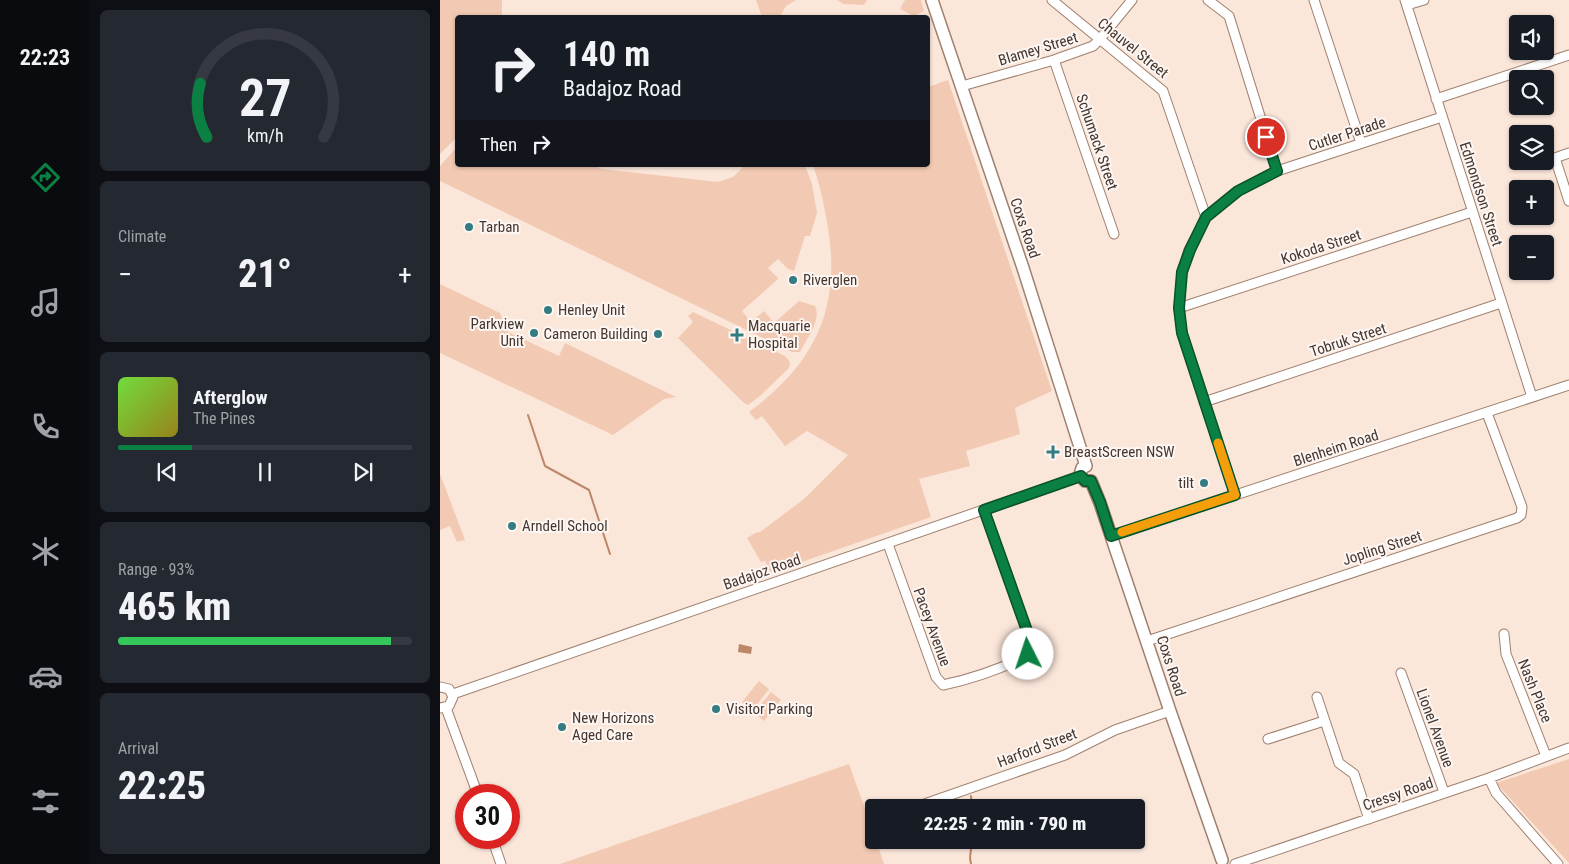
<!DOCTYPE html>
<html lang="en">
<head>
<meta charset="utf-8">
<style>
  body { margin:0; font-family:"Roboto Condensed",sans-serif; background:#242831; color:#f1f3f6; height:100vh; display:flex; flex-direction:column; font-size:19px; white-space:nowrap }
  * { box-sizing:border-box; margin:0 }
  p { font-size:16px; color:#9ea1a6 }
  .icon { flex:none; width:28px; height:28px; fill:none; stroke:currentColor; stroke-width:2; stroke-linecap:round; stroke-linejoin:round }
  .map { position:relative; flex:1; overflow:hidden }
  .side { display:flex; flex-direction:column; gap:10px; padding:10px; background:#0d0f14; width:350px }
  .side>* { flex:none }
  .guide { position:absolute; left:15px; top:15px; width:475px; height:152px; border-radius:5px; box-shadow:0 1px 4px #0004; background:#171b24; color:#f1f3f6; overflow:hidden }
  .tools { position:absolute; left:1069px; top:15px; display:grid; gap:10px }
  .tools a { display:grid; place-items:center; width:45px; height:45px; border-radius:5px; background:#171b24; box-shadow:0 1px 4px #0004; font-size:25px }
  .speed { position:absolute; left:15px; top:784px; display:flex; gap:10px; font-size:25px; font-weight:700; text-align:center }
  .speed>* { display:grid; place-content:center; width:65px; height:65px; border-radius:50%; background:#171b24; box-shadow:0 1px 4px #0004; line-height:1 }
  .speed .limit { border:8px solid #d22; background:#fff; color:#111 }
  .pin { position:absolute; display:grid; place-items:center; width:42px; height:42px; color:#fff; margin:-21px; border:2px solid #fff; border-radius:50%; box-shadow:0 1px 5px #0007 }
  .me { position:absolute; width:55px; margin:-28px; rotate:356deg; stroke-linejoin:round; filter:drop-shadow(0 0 4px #0008) }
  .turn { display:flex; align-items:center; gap:18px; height:105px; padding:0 25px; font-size:22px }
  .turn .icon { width:65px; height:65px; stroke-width:2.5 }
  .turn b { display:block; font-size:35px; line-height:42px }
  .then { display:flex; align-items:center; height:48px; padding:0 25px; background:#0003; gap:10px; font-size:19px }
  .big { font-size:38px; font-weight:800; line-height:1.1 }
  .side .card { flex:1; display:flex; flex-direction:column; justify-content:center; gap:8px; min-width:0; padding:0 18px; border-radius:8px; background:#242831 }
  .side .dial { align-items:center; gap:0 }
  .dial svg { height:130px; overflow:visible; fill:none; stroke:#363941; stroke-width:7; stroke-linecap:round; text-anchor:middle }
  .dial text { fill:#f1f3f6; stroke:none }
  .song { display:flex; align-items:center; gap:15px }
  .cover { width:60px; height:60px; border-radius:8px; background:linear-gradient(135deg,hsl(100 70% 55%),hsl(50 70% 35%)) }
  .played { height:5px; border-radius:2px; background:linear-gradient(90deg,#0b8043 25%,#363941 25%) }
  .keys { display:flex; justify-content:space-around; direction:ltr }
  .heat { display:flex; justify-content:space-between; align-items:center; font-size:28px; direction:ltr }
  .charge { height:8px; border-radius:4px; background:linear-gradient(90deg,#34c759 93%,#363941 0) }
  .trip { position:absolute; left:425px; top:799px; width:280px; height:50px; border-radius:5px; background:#171b24; box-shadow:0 1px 4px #0004; font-weight:800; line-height:50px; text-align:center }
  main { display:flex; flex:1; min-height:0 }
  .tabs { display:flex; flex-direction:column; width:90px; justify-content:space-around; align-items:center; background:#090b0e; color:#9ea1a6 }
  .tabs .icon { width:35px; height:35px }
  .tabs .on { color:#0b8043 }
  .tabs b { font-size:22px; color:#f1f3f6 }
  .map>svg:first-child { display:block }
  .green { fill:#f2cab3 }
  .water { fill:#bb8768 }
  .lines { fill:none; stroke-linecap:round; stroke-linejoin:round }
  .stream { stroke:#bb8768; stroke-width:2 }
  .minor-casing { stroke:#9f806e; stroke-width:11 }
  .tertiary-casing { stroke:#9f806e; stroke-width:14 }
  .minor { stroke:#fff; stroke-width:9 }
  .tertiary { stroke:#fff; stroke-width:11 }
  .route-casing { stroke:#07532c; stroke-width:12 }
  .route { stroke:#0b8043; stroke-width:9 }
  .slow { stroke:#f59e0b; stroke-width:9 }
  .poi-dot { fill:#337c81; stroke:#fdf6f2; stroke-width:2 }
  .labels { text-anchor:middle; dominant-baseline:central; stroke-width:4; stroke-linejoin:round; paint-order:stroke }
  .street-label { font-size:15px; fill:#44362f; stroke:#fdf6f2 }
  .poi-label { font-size:15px; fill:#44362f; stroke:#fdf6f2; text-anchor:start }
</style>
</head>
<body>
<main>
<nav class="tabs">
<b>22:23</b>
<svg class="icon on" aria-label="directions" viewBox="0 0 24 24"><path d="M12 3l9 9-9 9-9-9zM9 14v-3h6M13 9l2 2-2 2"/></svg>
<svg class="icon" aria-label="music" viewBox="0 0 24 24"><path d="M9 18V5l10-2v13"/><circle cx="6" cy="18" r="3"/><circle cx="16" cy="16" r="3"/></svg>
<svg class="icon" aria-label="phone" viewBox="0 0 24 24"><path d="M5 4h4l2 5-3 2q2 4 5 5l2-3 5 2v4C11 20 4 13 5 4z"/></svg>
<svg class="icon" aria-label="climate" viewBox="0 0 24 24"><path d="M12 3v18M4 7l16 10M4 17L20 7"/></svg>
<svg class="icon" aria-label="car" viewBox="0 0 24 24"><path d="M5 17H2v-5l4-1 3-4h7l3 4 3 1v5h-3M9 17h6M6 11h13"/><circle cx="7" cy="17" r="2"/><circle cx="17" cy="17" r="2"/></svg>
<svg class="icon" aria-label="filters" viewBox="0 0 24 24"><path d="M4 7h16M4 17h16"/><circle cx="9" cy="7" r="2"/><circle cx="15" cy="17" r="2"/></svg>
</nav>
<section class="side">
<div class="card dial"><svg viewBox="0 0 100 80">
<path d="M14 69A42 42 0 1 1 86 69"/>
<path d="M14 69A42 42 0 0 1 10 36" stroke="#0b8043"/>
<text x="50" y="56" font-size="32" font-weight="700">27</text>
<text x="50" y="72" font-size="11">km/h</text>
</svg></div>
<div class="card"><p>Climate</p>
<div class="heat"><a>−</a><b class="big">21°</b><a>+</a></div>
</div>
<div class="card">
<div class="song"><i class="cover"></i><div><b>Afterglow</b><p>The Pines</p></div></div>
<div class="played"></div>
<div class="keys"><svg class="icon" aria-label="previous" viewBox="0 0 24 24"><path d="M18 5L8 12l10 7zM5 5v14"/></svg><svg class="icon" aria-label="pause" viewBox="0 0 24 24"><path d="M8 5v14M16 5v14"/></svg><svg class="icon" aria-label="next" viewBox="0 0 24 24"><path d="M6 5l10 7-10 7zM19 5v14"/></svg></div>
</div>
<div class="card"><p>Range · 93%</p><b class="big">465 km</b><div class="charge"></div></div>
<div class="card"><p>Arrival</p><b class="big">22:25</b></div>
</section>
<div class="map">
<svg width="1129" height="864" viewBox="0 0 1129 864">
  <rect width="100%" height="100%" fill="#fbe6da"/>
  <path class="green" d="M0,0H62V17L18,18L17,137L0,154Z
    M316,0H356L346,6L339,18L322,17Z
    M397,0H427L424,5L404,4Z
    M465,0H481L484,11L474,16L460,9Z
    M508,80L612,391L575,408L580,434L526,451L530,466L479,479L491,517L330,573L325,561L321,562L307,538L315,533L320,532L364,499L408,455L367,431L345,446L322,416L316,420L309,412C379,360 403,303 386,217C383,200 379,182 373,165H488V87Z
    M17,147L18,165H152L162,169L278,182L293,177L305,165H365L372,184L377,213L370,236H365L354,271L348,269L338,259L328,268L338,278L337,280L302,311L311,322L324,311L334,323L359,301L375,306C382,320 366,340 360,352H352L2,182L0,181V166Z
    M0,284L60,313L68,332L119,356L125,343L236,397L224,399L173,435L0,353Z
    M253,312L345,356L350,362L349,368L320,396L308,405L304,403L238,338L253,322L248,316Z
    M0,474L25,540L17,542L10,526L0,530Z
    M319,681L329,689L312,711L302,702Z
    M331,692L341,700L324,721L314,713Z
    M1129,759V863L1056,783Z
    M409,764L434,834V840H436L444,864H120Z"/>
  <path class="water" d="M299,644L312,647L311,654L298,652Z"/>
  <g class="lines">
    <path class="stream" d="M88,415L105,466L149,490L170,554
      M531,796L532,808
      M531,864L530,858L532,840"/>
    <g class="minor-casing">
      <path id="minor" d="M612,0L723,91L766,217
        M768,0L789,16L837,171
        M874,0L921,143
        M965,0L1092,397
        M967,5L984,0
        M614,60L674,234
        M522,86L614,60L653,46L660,39L692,0
        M996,99L1129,55
        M1129,153L1115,158L1129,201
        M739,308L1032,212
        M764,402L1061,303
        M795,495L742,333L739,308L742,272L749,250L766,217L798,191L837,171L1002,117
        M671,536L1129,385
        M448,544L496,677L503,685C531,679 563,668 588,655L591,642L544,510
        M1064,634L1066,654L1106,756
        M707,641L1077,518L1081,515L1082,507L1047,413
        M961,673L1004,792
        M0,687L9,689L13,697L9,706L0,708
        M13,694L641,476
        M877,697L899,763L914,774L929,819
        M6,708L38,795
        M828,739L884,721
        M1049,778L1056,793L1118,864
        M473,808L625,755L675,730L730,711
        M52,838L61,864
        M795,864L1049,778L1129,748"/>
    </g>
    <g class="tertiary-casing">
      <path id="tertiary" d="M492,0L583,268L646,466
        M646,466L642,468L640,475L645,481H651
        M651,481L660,503L730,711L782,860"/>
    </g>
    <use href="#minor" class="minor"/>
    <use href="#tertiary" class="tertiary"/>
  </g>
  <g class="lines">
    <g class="route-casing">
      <path id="route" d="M588,654L591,642L544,510L641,476L645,481H651L660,502L671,536L795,495L742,333L739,308L742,272L750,250L766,217L798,191L837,171L826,137"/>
    </g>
    <use href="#route" class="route"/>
    <path class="slow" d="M682,532L795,495L778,443"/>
  </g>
  <g class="poi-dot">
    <circle cx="29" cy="227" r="5"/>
    <circle cx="353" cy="280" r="5"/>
    <circle cx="108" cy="310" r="5"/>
    <circle cx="94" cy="333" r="5"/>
    <circle cx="218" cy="334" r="5"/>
    <path d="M294.5 327.5h5v5h5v5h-5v5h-5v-5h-5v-5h5z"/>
    <path d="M610.5 444.5h5v5h5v5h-5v5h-5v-5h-5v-5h5z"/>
    <circle cx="764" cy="483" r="5"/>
    <circle cx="72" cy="526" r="5"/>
    <circle cx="276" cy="709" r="5"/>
    <circle cx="122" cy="727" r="5"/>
  </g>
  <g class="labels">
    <g class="street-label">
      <text transform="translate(693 48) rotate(39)">Chauvel Street</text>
      <text transform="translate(598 49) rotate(-17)">Blamey Street</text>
      <text transform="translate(907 134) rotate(-18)">Cutler Parade</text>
      <text transform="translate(657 142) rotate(71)">Schumack Street</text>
      <text transform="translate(1041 194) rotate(72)">Edmondson Street</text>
      <text transform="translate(585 228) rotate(71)">Coxs Road</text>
      <text transform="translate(881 247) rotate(-18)">Kokoda Street</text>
      <text transform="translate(908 340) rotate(-18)">Tobruk Street</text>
      <text transform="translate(896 448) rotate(-18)">Blenheim Road</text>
      <text transform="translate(942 548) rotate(-18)">Jopling Street</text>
      <text transform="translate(322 572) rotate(-19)">Badajoz Road</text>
      <text transform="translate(492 627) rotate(70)">Pacey Avenue</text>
      <text transform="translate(731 666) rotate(72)">Coxs Road</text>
      <text transform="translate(1095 691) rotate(68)">Nash Place</text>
      <text transform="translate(995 728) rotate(70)">Lionel Avenue</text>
      <text transform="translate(597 748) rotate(-21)">Harford Street</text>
      <text transform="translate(958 794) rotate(-19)">Cressy Road</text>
    </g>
    <g class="poi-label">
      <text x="39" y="227">Tarban</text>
      <text x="363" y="280">Riverglen</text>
      <text x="118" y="310">Henley Unit</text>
      <text x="84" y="324" text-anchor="end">Parkview<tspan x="84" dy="17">Unit</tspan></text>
      <text x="308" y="326">Macquarie<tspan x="308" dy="17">Hospital</tspan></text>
      <text x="208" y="334" text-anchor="end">Cameron Building</text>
      <text x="624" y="452">BreastScreen NSW</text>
      <text x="754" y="483" text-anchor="end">tilt</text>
      <text x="82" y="526">Arndell School</text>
      <text x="286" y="709">Visitor Parking</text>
      <text x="132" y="718">New Horizons<tspan x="132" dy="17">Aged Care</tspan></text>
    </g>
  </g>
</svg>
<div class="tools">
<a><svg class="icon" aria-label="sound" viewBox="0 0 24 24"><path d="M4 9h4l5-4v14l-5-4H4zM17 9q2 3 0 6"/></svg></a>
<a><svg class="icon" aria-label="search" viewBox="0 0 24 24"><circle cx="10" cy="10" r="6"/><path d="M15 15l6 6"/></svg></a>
<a><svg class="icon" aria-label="layers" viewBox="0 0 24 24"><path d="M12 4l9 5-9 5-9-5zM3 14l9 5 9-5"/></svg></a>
<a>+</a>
<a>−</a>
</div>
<div class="speed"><div class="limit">30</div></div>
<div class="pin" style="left:826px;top:137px;background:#d93025"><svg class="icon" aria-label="arrive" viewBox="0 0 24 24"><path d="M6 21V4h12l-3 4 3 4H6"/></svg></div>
<svg class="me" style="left:588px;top:654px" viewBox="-20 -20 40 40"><circle r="19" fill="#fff"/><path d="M0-13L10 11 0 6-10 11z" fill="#0b8043"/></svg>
<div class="trip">22:25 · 2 min · 790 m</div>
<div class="guide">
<div class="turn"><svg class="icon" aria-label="right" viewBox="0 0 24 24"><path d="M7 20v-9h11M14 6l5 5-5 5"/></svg><div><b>140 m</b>Badajoz Road</div></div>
<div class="then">Then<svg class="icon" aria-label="right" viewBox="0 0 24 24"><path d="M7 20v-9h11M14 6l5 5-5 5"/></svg></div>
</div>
</div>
</main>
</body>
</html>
